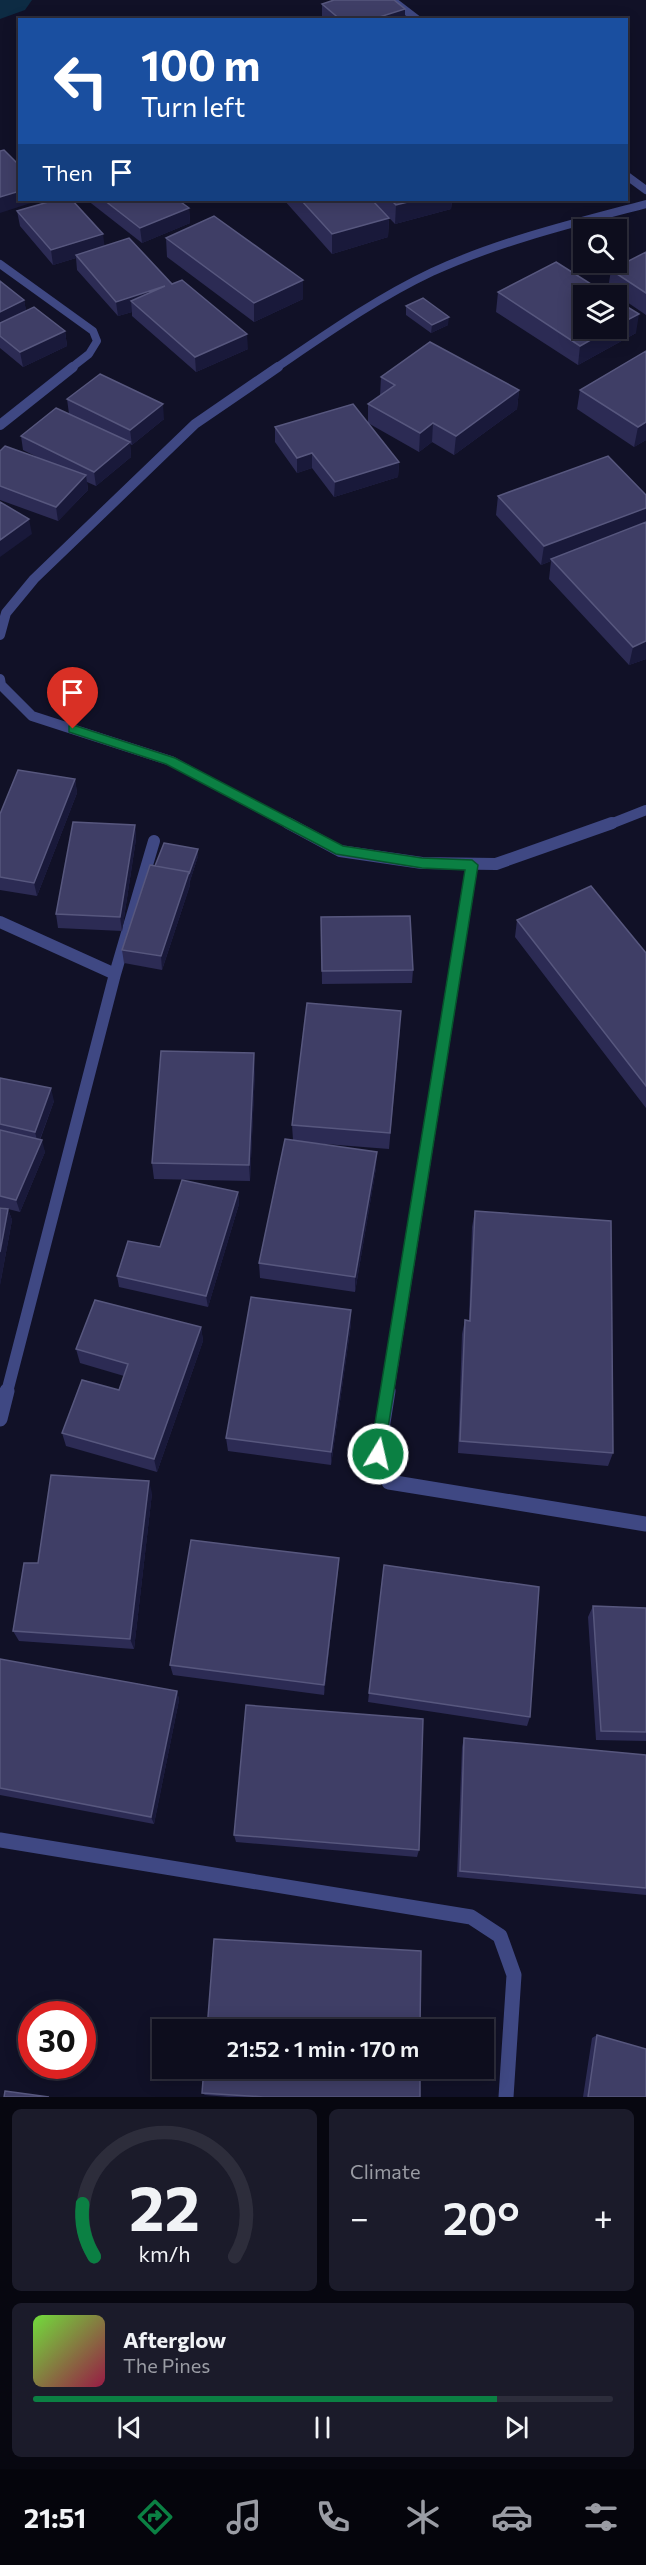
<!DOCTYPE html>
<html lang="en">
<head>
<meta charset="utf-8">
<style>
  body { margin:0; font-family:Commissioner,sans-serif; background:#1b1b2a; color:#f1f3f6; height:100vh; display:flex; flex-direction:column; font-size:22px; white-space:nowrap }
  * { box-sizing:border-box; margin:0 }
  p { font-size:20px; color:#9a9ca4 }
  .icon { flex:none; width:33px; height:33px; fill:none; stroke:currentColor; stroke-width:2; stroke-linecap:round; stroke-linejoin:round }
  .map { position:relative; height:2097px; overflow:hidden }
  .sheet { display:flex; flex-direction:column; gap:12px; padding:12px; background:#070710; flex:1 }
  .sheet>* { flex:none }
  .guide { position:absolute; left:18px; top:18px; width:610px; height:183px; border-radius:0px; box-shadow:0 3px 15px #0003,0 0 0 2px #2d2d3b; background:#1a4fa0; color:#fff; overflow:hidden }
  .controls { position:absolute; left:573px; top:219px; display:grid; gap:12px }
  .controls a { display:grid; place-items:center; width:54px; height:54px; border-radius:0px; background:#0d0d1d; box-shadow:0 3px 15px #0003,0 0 0 2px #2d2d3b; font-size:30px }
  .speed { position:absolute; left:18px; top:2001px; display:flex; gap:12px; font-size:30px; font-weight:700; text-align:center }
  .speed>* { display:grid; place-content:center; width:78px; height:78px; border-radius:50%; background:#0d0d1d; box-shadow:0 3px 15px #0003,0 0 0 2px #2d2d3b; line-height:1 }
  .speed .limit { border:9px solid #d22; background:#fff; color:#111 }
  .pin { position:absolute; display:grid; place-items:center; width:51px; height:51px; color:#fff; margin:-62px -26px; border-radius:50% 50% 50% 0; rotate:-45deg; box-shadow:0 0 6px #0007 }
  .pin .icon { rotate:45deg }
  .me { position:absolute; width:66px; margin:-33px; rotate:9deg; stroke-linejoin:round; filter:drop-shadow(0 0 4px #0008) }
  .turn { display:flex; align-items:center; gap:21px; height:126px; padding:0 24px; font-size:27px }
  .turn .icon { width:78px; height:78px; stroke-width:2.5 }
  .turn b { display:block; font-size:42px; line-height:51px }
  .then { display:flex; align-items:center; height:57px; padding:0 24px; background:#0003; gap:12px; font-size:22px }
  .big { font-size:45px; font-weight:600; line-height:1.1 }
  .sheet .widget { flex:1; display:flex; flex-direction:column; justify-content:center; gap:9px; min-width:0; padding:0 21px; border-radius:9px; background:#1b1b2a }
  .sheet .dial { align-items:center; gap:0 }
  .dial svg { height:156px; overflow:visible; fill:none; stroke:#2d2d3b; stroke-width:7; stroke-linecap:round; text-anchor:middle }
  .dial text { fill:#f1f3f6; stroke:none }
  .song { display:flex; align-items:center; gap:18px }
  .cover { width:72px; height:72px; border-radius:9px; background:linear-gradient(135deg,hsl(100 70% 55%),hsl(340 70% 35%)) }
  .played { height:6px; border-radius:3px; background:linear-gradient(90deg,#0b8043 80%,#2d2d3b 80%) }
  .keys { display:flex; justify-content:space-around; direction:ltr }
  .heat { display:flex; justify-content:space-between; align-items:center; font-size:33px; direction:ltr }
  .sheet .tiles { flex:1; display:grid; gap:12px; grid-template-columns:1fr 1fr }
  .widget:last-child { grid-column:span 2 }
  .trip { position:absolute; left:152px; top:2019px; width:342px; height:60px; border-radius:0px; background:#0d0d1d; box-shadow:0 3px 15px #0003,0 0 0 2px #2d2d3b; font-weight:600; line-height:60px; text-align:center }
  .tab-bar { display:flex; height:96px; justify-content:space-around; align-items:center; background:#05050c; color:#9a9ca4 }
  .tab-bar .icon { width:42px; height:42px }
  .tab-bar .active { color:#0b8043 }
  .tab-bar b { font-size:27px; color:#f1f3f6 }
  .map>svg:first-child { display:block }
  .lines { fill:none; stroke-linecap:round; stroke-linejoin:round }
  .river { fill:#0d2b43; fill-rule:evenodd }
  .street-far3 { stroke:#3f4883; stroke-width:8 }
  .street-far2 { stroke:#3f4883; stroke-width:10 }
  .street-far1 { stroke:#3f4883; stroke-width:12 }
  .street { stroke:#3f4883; stroke-width:15 }
  .wall { fill:#2c2b54 }
  .shaded-wall { fill:#19193a }
  .building { fill:#3f3e66; stroke:#57577e; stroke-width:1.5 }
  .route { fill:#0b8043; stroke:#07532c; stroke-width:1.5 }
</style>
</head>
<body>
<div class="map">
<svg width="646" height="2097" viewBox="0 0 646 2097">
  <rect width="100%" height="100%" fill="#111127"/>
  <g class="lines">
    <path class="river" d="M0,0H32L25,10L0,19Z"/>
    <path class="street-far3" d="M392,0L418,20
      M627,176L646,190
      M0,264L93,331L97,341L89,354L71,368
      M276,368C326,334 377,298 432,272C500,241 574,223 646,204"/>
    <path class="street-far2" d="M0,425L73,367
      M0,635L6,613L34,579L195,424L278,367
      M0,679L1,685L32,716L171,761L291,825
      M608,825L646,810"/>
    <path class="street-far1" d="M288,823L340,851L422,863L496,864L612,823
      M0,922L115,974
      M7,1392L115,974L154,841
      M388,1392L472,865"/>
    <path class="street" d="M388,1391L378,1454L389,1482L646,1524
      M0,1419L7,1391
      M0,1840L471,1917L500,1936L514,1975L506,2097"/>
  </g>
  <path class="wall" d="M322,4L405,20H324L322,18Z
    M87,200H178L189,208L190,223L142,243Z
    M284,200H372L389,218L388,237L332,254Z
    M372,200H452L451,209L395,224Z
    M17,211L104,246L172,284L248,349L196,372L132,316V312L118,316L77,270L76,258L53,265L20,226Z
    M166,238L303,280V299L254,322L167,257Z
    M646,252V315L608,289L611,270Z
    M0,281L24,300L26,311L65,331L67,346L23,367L0,348Z
    M498,292L636,333L578,365L496,312Z
    M406,306L448,325L431,333L406,315Z
    M646,351V440L634,447L577,409L580,390Z
    M381,377L519,390L517,409L454,455L432,442L419,452L368,423L399,462L398,477L334,497L312,468L297,473L275,442V427L368,423V404L380,396Z
    M67,399L164,419L132,445L130,444L131,457L96,486L87,482L88,490L58,521L0,500V451L37,457L23,450L21,436L69,414Z
    M646,495V659L629,665L549,579L551,561L541,565L496,515L498,496Z
    M75,779L77,793L37,896L0,890V814Z
    M135,825L136,839L122,931L58,928L56,914Z
    M198,856L190,881V885L162,970L124,963L122,950Z
    M321,917L413,970L412,983L322,984Z
    M517,920L646,953V1108L515,937Z
    M400,1028L389,1149L312,1143L376,1168L355,1292L260,1278L259,1263L293,1140L292,1125Z
    M255,1070L250,1181L154,1179L152,1163Z
    M0,1078L54,1101L40,1140L45,1152L20,1212L8,1209L12,1220L0,1285L5,1208L0,1207Z
    M238,1192L239,1204L208,1307L119,1287L117,1276L160,1247Z
    M475,1211L613,1453L608,1466L458,1453L462,1334L465,1320H469L472,1227Z
    M351,1310V1324L331,1465L228,1451L226,1438Z
    M201,1327L203,1341L157,1472L66,1446L62,1433L119,1390L124,1376L80,1363L76,1349Z
    M152,1493L134,1649L19,1641L13,1631L38,1563Z
    M339,1558L338,1569L324,1695L173,1675L170,1665Z
    M593,1606L646,1608V1741L596,1740L588,1617Z
    M0,1659L177,1691L179,1700L154,1824L0,1795Z
    M369,1693L530,1717L527,1726L368,1702Z
    M464,1738L646,1755V1895L457,1877L462,1747Z
    M234,1835L419,1850L417,1857L236,1842Z
    M597,2035L646,2097H583L592,2038Z
    M202,2093L420,2097H228L205,2095Z"/>
  <path class="shaded-wall" d="M405,9V20H370Z
    M20,191V200H40L0,213V197Z
    M416,200H452L451,209L395,224L396,205Z
    M189,208L190,223L142,243L140,228Z
    M389,218L388,237L332,254V234Z
    M103,234L105,249L76,255V258L53,265L51,250Z
    M303,280V299L254,322V303Z
    M165,286L131,301L132,312L118,316L116,302Z
    M24,300L27,315L0,328V312Z
    M639,314L636,333L578,365L580,346L612,328H616V326Z
    M449,317L448,325L431,333L432,325Z
    M65,331L67,346L23,367L20,352Z
    M247,334L248,349L196,372L195,357Z
    M519,390L517,409L454,455L456,436Z
    M163,404L164,419L132,445L130,430Z
    M646,422V440L634,447L638,427Z
    M433,423L432,442L419,452L420,433Z
    M130,442L131,457L96,486L94,472Z
    M312,453V468L297,473V458Z
    M399,462L398,477L334,497L335,482Z
    M86,475L88,490L58,521L56,507Z
    M646,508V526L551,559V561L541,565L544,546Z
    M29,519L32,534L0,557V540Z
    M646,641V659L629,665L633,647Z
    M75,779L77,793L37,896L34,883Z
    M135,825L136,839L122,931L120,917Z
    M198,849V856L190,881L189,874Z
    M189,872L190,885L162,970L161,956Z
    M254,1053L255,1070L250,1181L249,1165Z
    M51,1088L54,1101L38,1144L35,1132Z
    M42,1140L45,1152L20,1212L16,1200Z
    M377,1152L376,1168L355,1292V1277Z
    M238,1192L239,1204L208,1307L206,1296Z
    M8,1209L12,1220L0,1285V1252Z
    M351,1310V1324L331,1465V1452Z
    M201,1327L203,1341L157,1472L154,1459Z
    M149,1481L152,1493L134,1649L130,1639Z
    M339,1558L338,1569L324,1695V1685Z
    M177,1691L179,1700L154,1824L151,1817Z"/>
  <path class="building" d="M334,0H394L405,9L370,20H341L322,4Z
    M4,150L20,166V191L0,197V151Z
    M55,200H72L103,234L51,250L17,211Z
    M104,200H178L189,208L140,228Z
    M301,200H372L389,218L332,234Z
    M391,200H416L396,205Z
    M214,216L303,280L254,303L166,238Z
    M129,238L172,284L182,280L247,334L195,357L131,301L165,286L116,302L76,255Z
    M646,252V293L611,270Z
    M556,262L610,296H584V328H612L580,346L498,292Z
    M0,281L24,300L0,312Z
    M423,298L449,317L432,325L406,306Z
    M616,300L639,314L616,326Z
    M34,307L65,331L20,352L0,336V323Z
    M430,342L519,390L456,436L433,423L420,433L368,404L395,385L381,377Z
    M646,351V422L638,427L580,390Z
    M100,374L163,404L130,430L67,399Z
    M353,404L399,462L335,482L312,453L297,458L275,427Z
    M56,408L130,442L94,472L21,436Z
    M5,446L86,475L56,507L0,486V451Z
    M608,456L646,495V508L544,546L498,496Z
    M0,502L29,519L0,540Z
    M646,522V641L633,647L551,559Z
    M18,770L75,779L34,883L0,877V814Z
    M73,822L135,825L120,917L56,914Z
    M164,843L198,849L189,874V872L155,866Z
    M150,865L189,872L161,956L122,950Z
    M591,886L646,953V1086L517,920Z
    M410,916L413,970L322,971L321,917Z
    M307,1003L401,1011L390,1133L292,1125Z
    M161,1051L254,1053L249,1165L152,1163Z
    M0,1078L51,1088L35,1132L0,1124Z
    M0,1130L42,1140L16,1200L0,1196Z
    M285,1139L377,1152L355,1277L259,1263Z
    M182,1180L238,1192L206,1296L117,1276L128,1241L160,1247Z
    M0,1208L8,1209L0,1252Z
    M475,1211L611,1221L613,1453L460,1441L465,1320L470,1321Z
    M251,1297L351,1310L331,1452L226,1438Z
    M95,1300L201,1327L154,1459L62,1433L82,1380L119,1390L128,1364L76,1349Z
    M51,1475L149,1481L130,1639L13,1631L24,1563H38Z
    M191,1540L339,1558L324,1685L170,1665Z
    M384,1565L539,1587L530,1717L369,1693Z
    M593,1606L646,1608V1732L601,1731Z
    M0,1659L177,1691L151,1817L0,1788Z
    M246,1705L423,1719L419,1850L234,1835Z
    M464,1738L646,1755V1888L460,1871Z
    M214,1939L421,1951L420,2030H207Z
    M597,2035L646,2049V2097H588Z
    M204,2068H420V2097H264L202,2093Z
    M5,2091L49,2097H4Z"/>
  <path class="route" d="M73,725L175,758L343,846L422,858L472,860L478,865L383,1459L378,1461L372,1459L370,1454L465,870L422,868L336,854L166,764L69,732V726Z"/>
</svg>
<div class="controls">
<a><svg class="icon" aria-label="search" viewBox="0 0 24 24"><circle cx="10" cy="10" r="6"/><path d="M15 15l6 6"/></svg></a>
<a><svg class="icon" aria-label="layers" viewBox="0 0 24 24"><path d="M12 4l9 5-9 5-9-5zM3 14l9 5 9-5"/></svg></a>
</div>
<div class="speed"><div class="limit">30</div></div>
<div class="pin" style="left:73px;top:729px;background:#d93025"><svg class="icon" aria-label="arrive" viewBox="0 0 24 24"><path d="M6 21V4h12l-3 4 3 4H6"/></svg></div>
<svg class="me" style="left:378px;top:1454px" viewBox="-20 -20 40 40"><circle r="17" fill="#0b8043" stroke="#fff" stroke-width="3"/><path d="M0-11L8 9 0 5-8 9z" fill="#fff"/></svg>
<div class="trip">21:52 · 1 min · 170 m</div>
<div class="guide">
<div class="turn"><svg class="icon" aria-label="left" viewBox="0 0 24 24"><path d="M17 20v-9H6M10 6l-5 5 5 5"/></svg><div><b>100 m</b>Turn left</div></div>
<div class="then">Then<svg class="icon" aria-label="arrive" viewBox="0 0 24 24"><path d="M6 21V4h12l-3 4 3 4H6"/></svg></div>
</div>
</div>
<section class="sheet">
<div class="tiles">
<div class="widget dial"><svg viewBox="0 0 100 80">
<path d="M14 69A42 42 0 1 1 86 69"/>
<path d="M14 69A42 42 0 0 1 8 42" stroke="#0b8043"/>
<text x="50" y="56" font-size="32" font-weight="700">22</text>
<text x="50" y="72" font-size="11">km/h</text>
</svg></div>
<div class="widget"><p>Climate</p>
<div class="heat"><a>−</a><b class="big">20°</b><a>+</a></div>
</div>
<div class="widget">
<div class="song"><i class="cover"></i><div><b>Afterglow</b><p>The Pines</p></div></div>
<div class="played"></div>
<div class="keys"><svg class="icon" aria-label="previous" viewBox="0 0 24 24"><path d="M18 5L8 12l10 7zM5 5v14"/></svg><svg class="icon" aria-label="pause" viewBox="0 0 24 24"><path d="M8 5v14M16 5v14"/></svg><svg class="icon" aria-label="next" viewBox="0 0 24 24"><path d="M6 5l10 7-10 7zM19 5v14"/></svg></div>
</div>
</div>
</section>
<nav class="tab-bar">
<b>21:51</b>
<svg class="icon active" aria-label="directions" viewBox="0 0 24 24"><path d="M12 3l9 9-9 9-9-9zM9 14v-3h6M13 9l2 2-2 2"/></svg>
<svg class="icon" aria-label="music" viewBox="0 0 24 24"><path d="M9 18V5l10-2v13"/><circle cx="6" cy="18" r="3"/><circle cx="16" cy="16" r="3"/></svg>
<svg class="icon" aria-label="phone" viewBox="0 0 24 24"><path d="M5 4h4l2 5-3 2q2 4 5 5l2-3 5 2v4C11 20 4 13 5 4z"/></svg>
<svg class="icon" aria-label="climate" viewBox="0 0 24 24"><path d="M12 3v18M4 7l16 10M4 17L20 7"/></svg>
<svg class="icon" aria-label="car" viewBox="0 0 24 24"><path d="M5 17H2v-5l4-1 3-4h7l3 4 3 1v5h-3M9 17h6M6 11h13"/><circle cx="7" cy="17" r="2"/><circle cx="17" cy="17" r="2"/></svg>
<svg class="icon" aria-label="filters" viewBox="0 0 24 24"><path d="M4 7h16M4 17h16"/><circle cx="9" cy="7" r="2"/><circle cx="15" cy="17" r="2"/></svg>
</nav>
</body>
</html>
